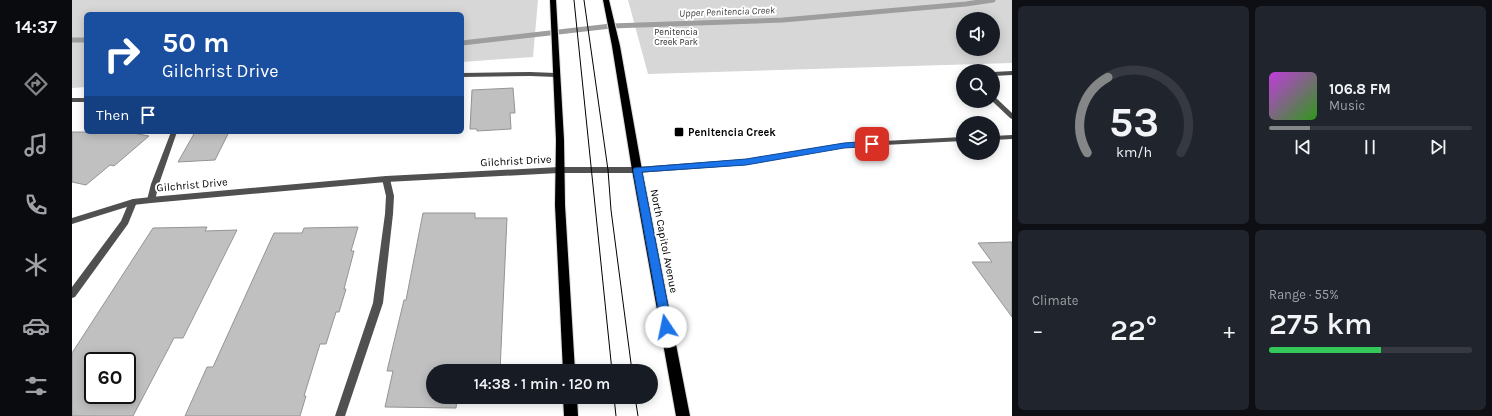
<!DOCTYPE html>
<html lang="en">
<head>
<meta charset="utf-8">
<style>
  body { margin:0; font-family:Karla,sans-serif; background:#20242c; color:#f1f3f6; height:100vh; display:flex; flex-direction:column; font-size:15px; white-space:nowrap }
  * { box-sizing:border-box; margin:0 }
  p { font-size:13px; color:#9ea1a6 }
  .icon { flex:none; width:22px; height:22px; fill:none; stroke:currentColor; stroke-width:2; stroke-linecap:round; stroke-linejoin:round }
  .map { position:relative; flex:1; overflow:hidden }
  .sheet { display:flex; flex-direction:column; gap:6px; padding:6px; background:#0d0f14; width:480px }
  .sheet>* { flex:none }
  .guide { position:absolute; left:12px; top:12px; width:380px; height:122px; border-radius:6px; box-shadow:0 2px 10px #0003; background:#1a4fa0; color:#fff; overflow:hidden }
  .fabs { position:absolute; left:884px; top:12px; display:grid; gap:8px }
  .fabs a { display:grid; place-items:center; width:44px; height:44px; border-radius:50%; background:#171b24; box-shadow:0 2px 10px #0003; font-size:20px }
  .speed { position:absolute; left:12px; top:352px; display:flex; gap:8px; font-size:20px; font-weight:700; text-align:center }
  .speed>* { display:grid; place-content:center; width:52px; height:52px; border-radius:50%; background:#171b24; box-shadow:0 2px 10px #0003; line-height:1 }
  .speed .limit { border:2px solid #111; border-radius:6px; background:#fff; color:#111 }
  .pin { position:absolute; display:grid; place-items:center; width:34px; height:34px; color:#fff; margin:-17px; border-radius:8px; box-shadow:0 2px 6px #0006 }
  .me { position:absolute; width:44px; margin:-22px; rotate:349deg; stroke-linejoin:round; filter:drop-shadow(0 0 3px #0008) }
  .turn { display:flex; align-items:center; gap:14px; height:84px; padding:0 12px; font-size:18px }
  .turn .icon { width:52px; height:52px; stroke-width:2.5 }
  .turn b { display:block; font-size:28px; line-height:34px }
  .then { display:flex; align-items:center; height:38px; padding:0 12px; background:#0003; gap:8px; font-size:15px }
  .big { font-size:30px; font-weight:600; line-height:1.1 }
  .sheet .widget { flex:1; display:flex; flex-direction:column; justify-content:center; gap:6px; min-width:0; padding:0 14px; border-radius:6px; background:#20242c }
  .sheet .dial { align-items:center; gap:0 }
  .dial svg { height:104px; overflow:visible; fill:none; stroke:#363941; stroke-width:7; stroke-linecap:round; text-anchor:middle }
  .dial text { fill:#f1f3f6; stroke:none }
  .song { display:flex; align-items:center; gap:12px }
  .cover { width:48px; height:48px; border-radius:6px; background:linear-gradient(135deg,hsl(290 70% 55%),hsl(110 70% 35%)) }
  .played { height:4px; border-radius:2px; background:linear-gradient(90deg,#858687 20%,#363941 20%) }
  .keys { display:flex; justify-content:space-around; direction:ltr }
  .heat { display:flex; justify-content:space-between; align-items:center; font-size:22px; direction:ltr }
  .charge { height:6px; border-radius:3px; background:linear-gradient(90deg,#34c759 55%,#363941 0) }
  .sheet .tiles { flex:1; display:grid; gap:6px; grid-template-columns:repeat(2,1fr) }
  .trip { position:absolute; left:354px; top:364px; width:232px; height:40px; border-radius:20px; background:#171b24; box-shadow:0 2px 10px #0003; font-weight:600; line-height:40px; text-align:center }
  main { display:flex; flex:1; min-height:0 }
  .menu { display:flex; flex-direction:column; width:72px; justify-content:space-around; align-items:center; background:#090b0e; color:#9ea1a6 }
  .menu .icon { width:28px; height:28px }
  .menu .active { color:#858687 }
  .menu b { font-size:18px; color:#f1f3f6 }
  .map>svg:first-child { display:block }
  .green { fill:#d7d7d7; fill-rule:evenodd }
  .lines { fill:none; stroke-linecap:round; stroke-linejoin:round }
  .stream { stroke:#9e9e9e; stroke-width:5 }
  .building { fill:#c0c0c0; stroke:#949494; fill-rule:evenodd }
  .primary-casing { stroke:#dbdbdb; stroke-width:2 }
  .service { fill:#505050; fill-rule:evenodd }
  .minor { fill:#505050; fill-rule:evenodd }
  .primary { fill:#000; fill-rule:evenodd }
  .tram { stroke:#000; stroke-width:1 }
  .route { fill:#1a73e8; stroke:#114b97 }
  .poi-dot { fill:#000; stroke:#fff; stroke-width:1.5 }
  .labels { text-anchor:middle; dominant-baseline:central; stroke-width:4; stroke-linejoin:round; paint-order:stroke }
  .far-park-label { font-size:9px; fill:#2e2e2e; stroke:#fff }
  .far-water-label { font-size:10px; font-style:italic; fill:#3f3f3f; stroke:#fff }
  .poi-label { font-size:11px; font-weight:bold; fill:#000; stroke:#fff; text-anchor:start }
  .street-label { font-size:11px; fill:#000; stroke:#fff }
</style>
</head>
<body>
<main>
<nav class="menu">
<b>14:37</b>
<svg class="icon active" aria-label="directions" viewBox="0 0 24 24"><path d="M12 3l9 9-9 9-9-9zM9 14v-3h6M13 9l2 2-2 2"/></svg>
<svg class="icon" aria-label="music" viewBox="0 0 24 24"><path d="M9 18V5l10-2v13"/><circle cx="6" cy="18" r="3"/><circle cx="16" cy="16" r="3"/></svg>
<svg class="icon" aria-label="phone" viewBox="0 0 24 24"><path d="M5 4h4l2 5-3 2q2 4 5 5l2-3 5 2v4C11 20 4 13 5 4z"/></svg>
<svg class="icon" aria-label="climate" viewBox="0 0 24 24"><path d="M12 3v18M4 7l16 10M4 17L20 7"/></svg>
<svg class="icon" aria-label="car" viewBox="0 0 24 24"><path d="M5 17H2v-5l4-1 3-4h7l3 4 3 1v5h-3M9 17h6M6 11h13"/><circle cx="7" cy="17" r="2"/><circle cx="17" cy="17" r="2"/></svg>
<svg class="icon" aria-label="filters" viewBox="0 0 24 24"><path d="M4 7h16M4 17h16"/><circle cx="9" cy="7" r="2"/><circle cx="15" cy="17" r="2"/></svg>
</nav>
<div class="map">
<svg width="940" height="416" viewBox="0 0 940 416">
  <rect width="100%" height="100%" fill="#fff"/>
  <path class="green" d="M0,0H466L461,57L390,62V14H14V87L0,88Z
    M556,0H940V63L576,74ZM891,19H921V49H891Z"/>
  <g class="lines">
    <path class="stream" d="M0,40H14
      M390,43L539,26L711,20L894,4L921,0"/>
  </g>
  <path class="building" d="M441,88L443,113H438L439,129L405,131V129H398L400,90Z
    M0,132H55L77,136L42,166L38,165L14,185L0,182Z
    M123,132H157L143,160L106,162Z
    M351,213H403V218H435L428,371H361V397H426V399L385,398L384,408L313,407L321,371H315L332,300H334Z
    M135,227L133,231L165,230L111,338H102L61,416H0V353L81,228ZM21,361H55V395H21Z
    M286,227L279,251H282L272,289H274L267,312H264L254,344H248L232,396H234L228,416H113L135,367H141L202,233H230L232,228Z
    M940,242V317L900,262H920L906,243Z"/>
  <g class="lines">
    <g class="primary-casing">
      <path id="primary" d="M478,0H484L492,140L493,205L503,371H491L483,205L484,140Z
        M531,0H537L548,46L570,170L618,416H604L560,170L540,46Z
        M491,397H505L506,416H492Z"/>
    </g>
    <path class="service" d="M940,71V75L921,76V72Z
      M458,72L484,73L487,75L484,77L458,76L390,77V73Z
      M921,96L923,97L940,113V119L938,118L920,101Z
      M0,98H14V102H0Z
      M99,132H105L87,184L83,200L79,203L75,200L79,184Z
      M940,135V139L921,140V136Z
      M891,137V141L772,147L674,165L565,173L561,170L565,167L674,159L772,143Z
      M314,176L318,179L322,196L321,214L311,303L273,416H263L301,303L313,214L314,196L310,179Z
      M61,199L65,202L56,224L3,297L0,298V287L49,221L57,202Z"/>
    <path class="minor" d="M487,167H565L569,170L565,173H487L314,182L79,203L61,205L0,224V218L61,199L79,197L314,176Z"/>
    <use href="#primary" class="primary"/>
    <path class="tram" d="M502,0L540,371
      M512,0L536,170L539,210L560,371
      M542,397L544,416
      M563,397L566,416"/>
  </g>
  <path class="route" d="M800,141L803,142V146L772,148L674,165L570,172L600,327L598,330L594,332L590,330L561,170L562,168L674,159L772,143Z"/>
  <rect class="poi-dot" x="602" y="127" width="10" height="10" rx="2"/>
  <g class="labels">
    <g class="far-park-label">
      <text x="604" y="32">Penitencia<tspan x="604" dy="10">Creek Park</tspan></text>
    </g>
    <g class="far-water-label">
      <text transform="translate(655 12) rotate(-2)">Upper Penitencia Creek</text>
    </g>
    <g class="poi-label">
      <text x="616" y="132">Penitencia Creek</text>
    </g>
    <g class="street-label">
      <text transform="translate(444 161) rotate(-3)">Gilchrist Drive</text>
      <text transform="translate(120 185) rotate(-5)">Gilchrist Drive</text>
      <text transform="translate(592 241) rotate(79)">North Capitol Avenue</text>
    </g>
  </g>
</svg>
<div class="fabs">
<a><svg class="icon" aria-label="sound" viewBox="0 0 24 24"><path d="M4 9h4l5-4v14l-5-4H4zM17 9q2 3 0 6"/></svg></a>
<a><svg class="icon" aria-label="search" viewBox="0 0 24 24"><circle cx="10" cy="10" r="6"/><path d="M15 15l6 6"/></svg></a>
<a><svg class="icon" aria-label="layers" viewBox="0 0 24 24"><path d="M12 4l9 5-9 5-9-5zM3 14l9 5 9-5"/></svg></a>
</div>
<div class="speed"><div class="limit">60</div></div>
<div class="pin" style="left:800px;top:144px;background:#d93025"><svg class="icon" aria-label="arrive" viewBox="0 0 24 24"><path d="M6 21V4h12l-3 4 3 4H6"/></svg></div>
<svg class="me" style="left:594px;top:327px" viewBox="-20 -20 40 40"><circle r="19" fill="#fff"/><path d="M0-13L10 11 0 6-10 11z" fill="#1a73e8"/></svg>
<div class="trip">14:38 · 1 min · 120 m</div>
<div class="guide">
<div class="turn"><svg class="icon" aria-label="right" viewBox="0 0 24 24"><path d="M7 20v-9h11M14 6l5 5-5 5"/></svg><div><b>50 m</b>Gilchrist Drive</div></div>
<div class="then">Then<svg class="icon" aria-label="arrive" viewBox="0 0 24 24"><path d="M6 21V4h12l-3 4 3 4H6"/></svg></div>
</div>
</div>
<section class="sheet">
<div class="tiles">
<div class="widget dial"><svg viewBox="0 0 100 80">
<path d="M14 69A42 42 0 1 1 86 69"/>
<path d="M14 69A42 42 0 0 1 30 11" stroke="#858687"/>
<text x="50" y="56" font-size="32" font-weight="700">53</text>
<text x="50" y="72" font-size="11">km/h</text>
</svg></div>
<div class="widget">
<div class="song"><i class="cover"></i><div><b>106.8 FM</b><p>Music</p></div></div>
<div class="played"></div>
<div class="keys"><svg class="icon" aria-label="previous" viewBox="0 0 24 24"><path d="M18 5L8 12l10 7zM5 5v14"/></svg><svg class="icon" aria-label="pause" viewBox="0 0 24 24"><path d="M8 5v14M16 5v14"/></svg><svg class="icon" aria-label="next" viewBox="0 0 24 24"><path d="M6 5l10 7-10 7zM19 5v14"/></svg></div>
</div>
<div class="widget"><p>Climate</p>
<div class="heat"><a>−</a><b class="big">22°</b><a>+</a></div>
</div>
<div class="widget"><p>Range · 55%</p><b class="big">275 km</b><div class="charge"></div></div>
</div>
</section>
</main>
</body>
</html>
